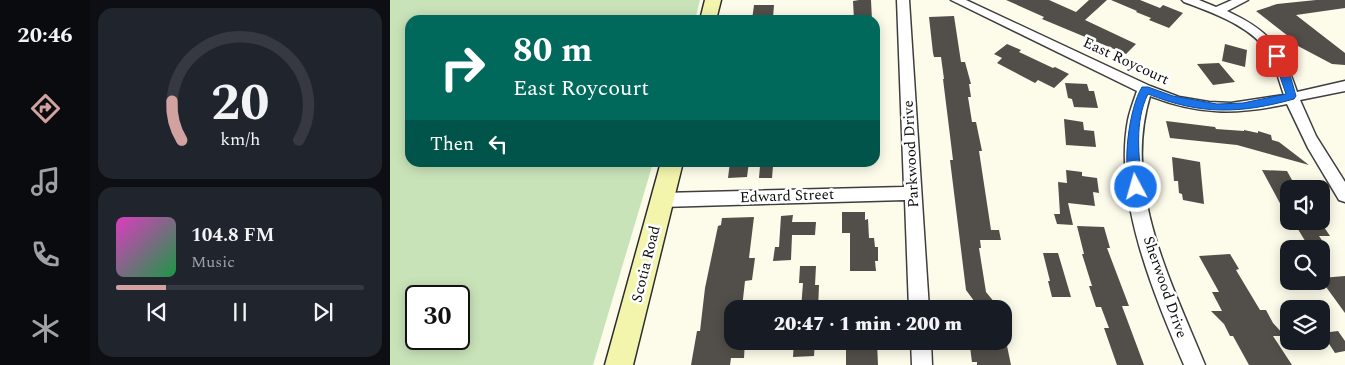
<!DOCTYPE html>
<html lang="en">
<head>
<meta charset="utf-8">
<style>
  body { margin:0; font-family:Spectral,serif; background:#20242c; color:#f1f3f6; height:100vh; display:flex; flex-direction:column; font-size:19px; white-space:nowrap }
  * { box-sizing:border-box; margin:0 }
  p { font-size:16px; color:#9ea1a6 }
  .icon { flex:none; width:28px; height:28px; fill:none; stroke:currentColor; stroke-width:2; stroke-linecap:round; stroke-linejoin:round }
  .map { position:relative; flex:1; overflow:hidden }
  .details { display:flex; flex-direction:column; gap:8px; padding:8px; background:#0d0f14; width:300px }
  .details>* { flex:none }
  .hud { position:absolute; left:15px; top:15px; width:475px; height:152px; border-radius:15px; box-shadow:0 2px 12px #0003; background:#00695c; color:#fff; overflow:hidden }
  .controls { position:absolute; left:890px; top:180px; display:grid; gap:10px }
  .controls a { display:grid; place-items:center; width:50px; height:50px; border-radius:10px; background:#171b24; box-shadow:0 2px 12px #0003; font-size:25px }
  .speed { position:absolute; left:15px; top:285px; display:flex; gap:10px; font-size:25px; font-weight:700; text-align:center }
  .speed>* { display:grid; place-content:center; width:65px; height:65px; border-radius:50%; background:#171b24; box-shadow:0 2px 12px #0003; line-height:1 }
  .speed .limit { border:2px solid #111; border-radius:8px; background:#fff; color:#111 }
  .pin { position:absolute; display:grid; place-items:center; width:42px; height:42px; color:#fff; margin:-21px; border-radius:10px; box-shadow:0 2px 8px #0006 }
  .me { position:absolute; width:55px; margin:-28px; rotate:354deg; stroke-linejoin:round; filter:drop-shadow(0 0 4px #0008) }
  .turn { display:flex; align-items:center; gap:18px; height:105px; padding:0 25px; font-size:22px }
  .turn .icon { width:65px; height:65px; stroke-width:2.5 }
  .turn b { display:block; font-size:35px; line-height:42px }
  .then { display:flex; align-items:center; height:48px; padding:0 25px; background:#0003; gap:10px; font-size:19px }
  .details .card { flex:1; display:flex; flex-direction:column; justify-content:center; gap:8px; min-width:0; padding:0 18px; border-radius:15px; background:#20242c }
  .details .dial { align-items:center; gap:0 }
  .dial svg { height:130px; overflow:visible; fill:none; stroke:#363941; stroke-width:7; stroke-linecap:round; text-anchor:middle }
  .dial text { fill:#f1f3f6; stroke:none }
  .song { display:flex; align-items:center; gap:15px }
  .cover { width:60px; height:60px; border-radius:8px; background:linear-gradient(135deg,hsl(310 70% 55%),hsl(140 70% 35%)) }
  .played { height:5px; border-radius:2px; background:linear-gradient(90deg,#d1a29f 20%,#363941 20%) }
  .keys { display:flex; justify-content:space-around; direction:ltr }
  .trip { position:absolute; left:334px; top:300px; width:288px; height:50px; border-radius:15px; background:#171b24; box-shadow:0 2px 12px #0003; font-weight:800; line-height:50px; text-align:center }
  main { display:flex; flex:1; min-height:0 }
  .dock { display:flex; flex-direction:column; width:90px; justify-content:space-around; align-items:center; background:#090b0e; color:#9ea1a6 }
  .dock .icon { width:35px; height:35px }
  .dock .selected { color:#d1a29f }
  .dock b { font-size:22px; color:#f1f3f6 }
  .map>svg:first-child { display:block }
  .green { fill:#c9e3b9; fill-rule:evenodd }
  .building { fill:#524e49 }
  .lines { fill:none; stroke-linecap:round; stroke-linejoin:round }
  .street-casing { stroke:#3e3e3e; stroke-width:3 }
  .secondary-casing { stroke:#2d2d2d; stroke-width:3 }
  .street { fill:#fff; fill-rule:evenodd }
  .secondary { fill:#f3f5ad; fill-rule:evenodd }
  .route { fill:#1a73e8; stroke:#114b97 }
  .labels { text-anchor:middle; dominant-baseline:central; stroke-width:5; stroke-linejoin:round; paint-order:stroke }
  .street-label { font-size:15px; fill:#0b0b0b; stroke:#fff }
</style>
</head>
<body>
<main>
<nav class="dock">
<b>20:46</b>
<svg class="icon selected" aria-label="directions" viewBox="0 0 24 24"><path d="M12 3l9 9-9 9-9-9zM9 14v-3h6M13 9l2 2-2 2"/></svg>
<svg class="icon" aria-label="music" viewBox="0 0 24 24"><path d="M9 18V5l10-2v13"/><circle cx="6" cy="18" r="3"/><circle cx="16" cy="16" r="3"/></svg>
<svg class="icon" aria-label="phone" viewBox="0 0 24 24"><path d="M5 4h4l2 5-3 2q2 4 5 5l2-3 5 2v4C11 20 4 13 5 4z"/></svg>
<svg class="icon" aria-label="climate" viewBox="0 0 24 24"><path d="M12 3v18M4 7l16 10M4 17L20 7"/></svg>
</nav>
<section class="details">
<div class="card dial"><svg viewBox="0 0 100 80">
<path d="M14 69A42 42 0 1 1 86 69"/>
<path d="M14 69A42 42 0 0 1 8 45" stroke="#d1a29f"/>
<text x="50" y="56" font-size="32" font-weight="700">20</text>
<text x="50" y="72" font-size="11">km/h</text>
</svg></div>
<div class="card">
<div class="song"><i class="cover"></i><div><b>104.8 FM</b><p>Music</p></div></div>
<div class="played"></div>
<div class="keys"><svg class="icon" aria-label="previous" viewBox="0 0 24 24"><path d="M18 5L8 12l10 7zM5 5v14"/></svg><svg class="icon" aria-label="pause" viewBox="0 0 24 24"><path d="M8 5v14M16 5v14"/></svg><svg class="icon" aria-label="next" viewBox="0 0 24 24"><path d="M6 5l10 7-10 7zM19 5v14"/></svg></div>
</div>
</section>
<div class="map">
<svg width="955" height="365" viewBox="0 0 955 365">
  <rect width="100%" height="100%" fill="#fdfceb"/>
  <path class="green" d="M0,0H310L305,20H20V162L263,163L203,365H0ZM69,296V339H26V296Z"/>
  <path class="building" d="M469,0H481L482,20H464L463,1Z
    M616,0H659L686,12L699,0H717L695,20L746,44L736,54L652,19L654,17Z
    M721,0H750L770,8L773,5L793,13L779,28L759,20L761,18L746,12L747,11Z
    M926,0H955V8L906,15L955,53V65L942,64L908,46L896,36H898L866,11L887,4Z
    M364,5H384L383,18H379V20H362Z
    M564,16L571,62H575L581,84H579L581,97H578L582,122H586L592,151H589L601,230H609L611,240H590L591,248H589L596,292L605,303L594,309H590L576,290L560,160H563L553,79H554L551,57H544L543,53L539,17Z
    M617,44L631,50L629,52L663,68L665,67L679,74L664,88L648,80L645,83L607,63L612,58L604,54Z
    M835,44L857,50L855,67L832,61Z
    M829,63L845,82L823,85L807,64Z
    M675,83L697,84L699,91H704L708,108L684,107L682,99L678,98Z
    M674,119L693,122L694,130L704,131L706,147L676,145Z
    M776,121L825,127L826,129L854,131V130L868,133V131L881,135L882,140L889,142L919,165L847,145L780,138Z
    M782,157L810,162L814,204L793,200L792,194L789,193L788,181H784Z
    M340,162H359L357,177L338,178Z
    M370,166H383L382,178H369Z
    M676,170L692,172V176L707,178L709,193L703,192L705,206L678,203L683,225L667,224L664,214H670L668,182L677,183Z
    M872,170L897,171L907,189H899V220Z
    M452,212H475V220L478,219L479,238H484L485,247H488V261H485L486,271H460V233H452Z
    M403,215L402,222H426L425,235H402L401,260L383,261L385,247H389L391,216Z
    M364,217L359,258H365L362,280L355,281L352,308H340L337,330H342V341H355L354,358H341L340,365H301L307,331H310L315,288L328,226L331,225L332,218Z
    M903,221H930L940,236H929L938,249H920Z
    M687,226L714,227L720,248H717L739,306H732L754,365H727L714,328H719L711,307H706L699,286H702L692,254H694Z
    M653,253H668L681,297H662L658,281H660Z
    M840,254L849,269L846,270L870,310H876L883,323L895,336H883L902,365H859L843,336H840L834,324L821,311H832L822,292H829L809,256Z
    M410,266H426L425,285H429L428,309H411L413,283H409Z
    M955,276V313L931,280V278Z
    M948,331L955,341V351L945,353L932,333Z
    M404,341H425L424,356L403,357Z
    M584,341H616L621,365H587V362H582L580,347H585Z
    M487,342L488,365H456V343Z"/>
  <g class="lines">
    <g class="street-casing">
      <path id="street" d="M507,0H519L539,309H519L515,200L272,207L266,205L264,200L266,195L272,193L514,187Z
        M561,0H576L760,86L789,97L819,102L841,103L894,95C889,81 886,67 879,54C862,26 823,13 794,2L792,0H809L826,7L842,0H858L837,11C880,31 892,47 907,92L955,81V91L910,100L926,136L955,182V202L949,200L918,148L897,104C846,115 809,115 760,96C732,189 781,281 815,365H794C764,295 723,198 738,120C740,110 744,100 747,91Z
        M521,341H541L542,365H522Z"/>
    </g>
    <g class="secondary-casing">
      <path id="secondary" d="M315,0H331L326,20H310Z
        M271,162H293L243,365H215Z"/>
    </g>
    <use href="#street" class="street"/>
    <use href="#secondary" class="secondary"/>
  </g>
  <path class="route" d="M887,53C897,58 903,86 906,96L904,99C850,114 810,115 758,94C744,122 749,156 752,187L750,190H742C731,168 739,108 752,87H758L783,96L827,104L853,103L896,94L883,56Z"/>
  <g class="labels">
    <g class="street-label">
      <text transform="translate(736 61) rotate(25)">East Roycourt</text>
      <text transform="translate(521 154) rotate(-93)">Parkwood Drive</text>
      <text transform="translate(397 196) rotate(-2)">Edward Street</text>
      <text transform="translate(256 264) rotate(-76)">Scotia Road</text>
      <text transform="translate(775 287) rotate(71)">Sherwood Drive</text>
    </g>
  </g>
</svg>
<div class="controls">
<a><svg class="icon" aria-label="sound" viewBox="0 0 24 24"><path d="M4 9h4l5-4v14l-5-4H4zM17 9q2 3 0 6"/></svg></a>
<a><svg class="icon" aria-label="search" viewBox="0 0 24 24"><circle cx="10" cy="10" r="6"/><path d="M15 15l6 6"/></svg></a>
<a><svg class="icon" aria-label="layers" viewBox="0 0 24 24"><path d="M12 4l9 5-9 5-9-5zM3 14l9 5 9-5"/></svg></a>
</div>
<div class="speed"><div class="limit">30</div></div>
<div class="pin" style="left:887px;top:56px;background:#d93025"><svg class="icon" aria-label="arrive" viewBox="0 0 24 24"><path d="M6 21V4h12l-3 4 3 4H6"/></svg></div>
<svg class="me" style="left:746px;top:187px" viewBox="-20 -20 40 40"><circle r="17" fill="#1a73e8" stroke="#fff" stroke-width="3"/><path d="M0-11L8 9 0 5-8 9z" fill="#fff"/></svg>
<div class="trip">20:47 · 1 min · 200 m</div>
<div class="hud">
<div class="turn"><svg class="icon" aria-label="right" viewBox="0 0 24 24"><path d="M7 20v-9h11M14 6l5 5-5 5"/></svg><div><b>80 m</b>East Roycourt</div></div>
<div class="then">Then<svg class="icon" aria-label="left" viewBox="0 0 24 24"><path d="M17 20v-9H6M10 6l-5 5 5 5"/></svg></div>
</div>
</div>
</main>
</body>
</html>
